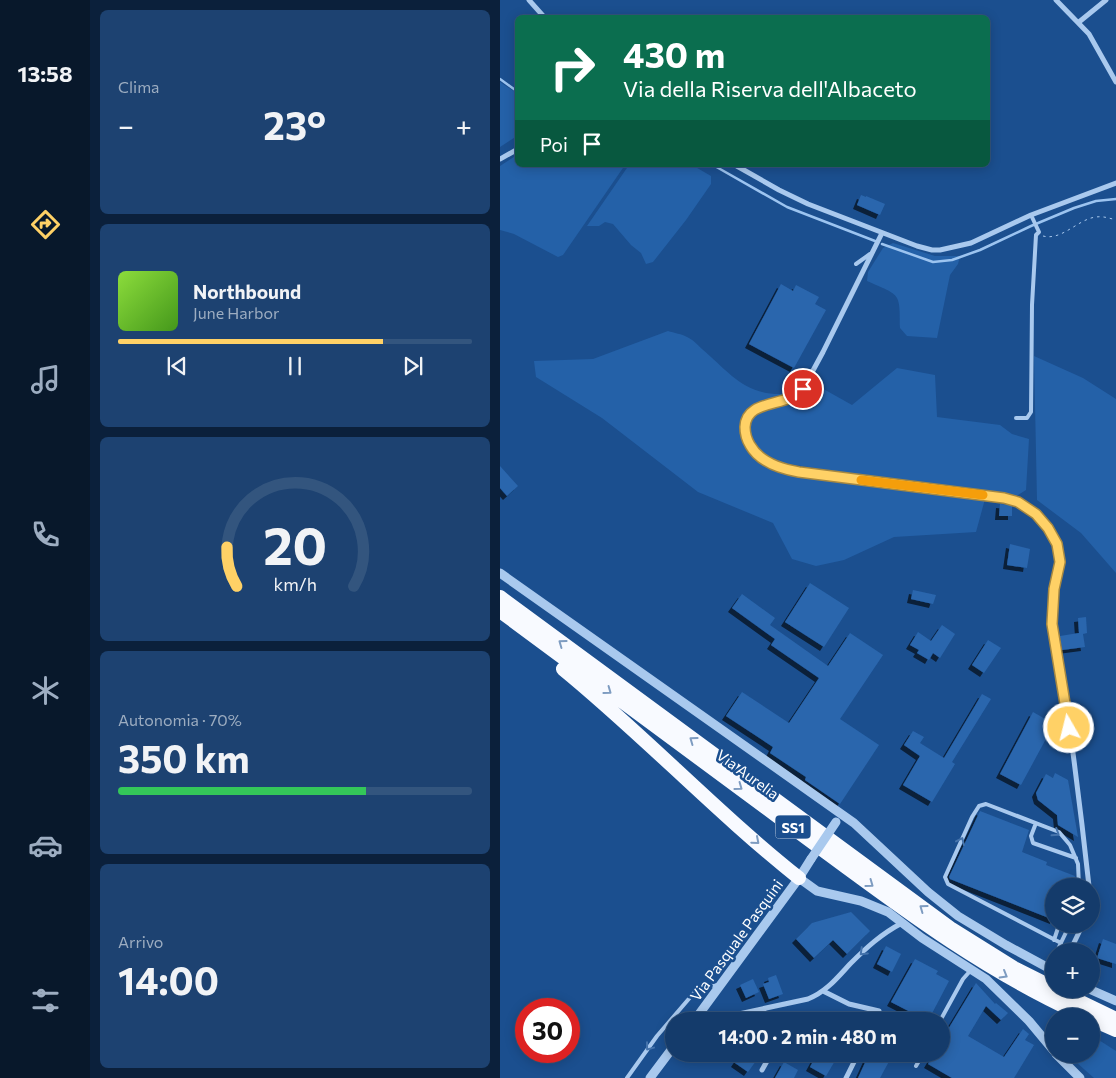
<!DOCTYPE html>
<html lang="it">
<head>
<meta charset="utf-8">
<style>
  body { margin:0; font-family:Commissioner,sans-serif; background:#1d4271; color:#f1f3f6; height:100vh; display:flex; flex-direction:column; font-size:19px; white-space:nowrap }
  * { box-sizing:border-box; margin:0 }
  p { font-size:16px; color:#9dadc1 }
  .icon { flex:none; width:28px; height:28px; fill:none; stroke:currentColor; stroke-width:2; stroke-linecap:round; stroke-linejoin:round }
  .map { position:relative; flex:1; overflow:hidden }
  .side { display:flex; flex-direction:column; gap:10px; padding:10px; background:#0b203b; width:410px }
  .side>* { flex:none }
  .banner { position:absolute; left:15px; top:15px; width:475px; height:152px; border-radius:8px; box-shadow:0 2px 12px #0003,0 0 0 1px #33557e; background:#0b6e4f; color:#fff; overflow:hidden }
  .controls { position:absolute; left:545px; top:878px; display:grid; gap:10px }
  .controls a { display:grid; place-items:center; width:55px; height:55px; border-radius:50%; background:#143b6b; box-shadow:0 2px 12px #0003,0 0 0 1px #33557e; font-size:25px }
  .speed { position:absolute; left:15px; top:998px; display:flex; gap:10px; font-size:25px; font-weight:700; text-align:center }
  .speed>* { display:grid; place-content:center; width:65px; height:65px; border-radius:50%; background:#143b6b; box-shadow:0 2px 12px #0003,0 0 0 1px #33557e; line-height:1 }
  .speed .limit { border:8px solid #d22; background:#fff; color:#111 }
  .pin { position:absolute; display:grid; place-items:center; width:42px; height:42px; color:#fff; margin:-21px; border:2px solid #fff; border-radius:50%; box-shadow:0 1px 5px #0007 }
  .me { position:absolute; width:55px; margin:-28px; rotate:352deg; stroke-linejoin:round; filter:drop-shadow(0 0 4px #0008) }
  .turn { display:flex; align-items:center; gap:18px; height:105px; padding:0 25px; font-size:22px }
  .turn .icon { width:65px; height:65px; stroke-width:2.5 }
  .turn b { display:block; font-size:35px; line-height:42px }
  .then { display:flex; align-items:center; height:48px; padding:0 25px; background:#0003; gap:10px; font-size:19px }
  .big { font-size:38px; font-weight:700; line-height:1.1 }
  .side .tile { flex:1; display:flex; flex-direction:column; justify-content:center; gap:8px; min-width:0; padding:0 18px; border-radius:8px; background:#1d4271 }
  .side .dial { align-items:center; gap:0 }
  .dial svg { height:130px; overflow:visible; fill:none; stroke:#33557e; stroke-width:7; stroke-linecap:round; text-anchor:middle }
  .dial text { fill:#f1f3f6; stroke:none }
  .song { display:flex; align-items:center; gap:15px }
  .cover { width:60px; height:60px; border-radius:8px; background:linear-gradient(135deg,hsl(90 70% 55%),hsl(100 70% 35%)) }
  .played { height:5px; border-radius:2px; background:linear-gradient(90deg,#ffd166 75%,#33557e 75%) }
  .keys { display:flex; justify-content:space-around; direction:ltr }
  .heat { display:flex; justify-content:space-between; align-items:center; font-size:28px; direction:ltr }
  .charge { height:8px; border-radius:4px; background:linear-gradient(90deg,#34c759 70%,#33557e 0) }
  .trip { position:absolute; left:165px; top:1012px; width:285px; height:50px; border-radius:25px; background:#143b6b; box-shadow:0 2px 12px #0003,0 0 0 1px #33557e; font-weight:700; line-height:50px; text-align:center }
  main { display:flex; flex:1; min-height:0 }
  .menu { display:flex; flex-direction:column; width:90px; justify-content:space-around; align-items:center; background:#08182b; color:#9dadc1 }
  .menu .icon { width:35px; height:35px }
  .menu .selected { color:#ffd166 }
  .menu b { font-size:22px; color:#f1f3f6 }
  .map>svg:first-child { display:block }
  .green { fill:#2461a8 }
  .lines { fill:none; stroke-linecap:round; stroke-linejoin:round }
  .stream { stroke:#9cc4f0; stroke-width:2.5 }
  .building { fill:#2a66ad; filter:url(#shadow) }
  .path { stroke:#a9c9ee; stroke-width:1; stroke-dasharray:2.5 4; stroke-linecap:butt }
  .service { stroke:#a9c9ee; stroke-width:4 }
  .minor { stroke:#a9c9ee; stroke-width:5 }
  .tertiary { stroke:#a9c9ee; stroke-width:9 }
  .trunk { stroke:#f8faff; stroke-width:14 }
  .tertiary-bridge { stroke:#a9c9ee; stroke-width:9 }
  .oneway { stroke:#7e9cc1 }
  .oneway2 { stroke:#4674ac }
  .route-casing { stroke:#a68842; stroke-width:12 }
  .route { stroke:#ffd166; stroke-width:9 }
  .slow { stroke:#f59e0b; stroke-width:9 }
  .labels { text-anchor:middle; dominant-baseline:central; stroke-width:5; stroke-linejoin:round; paint-order:stroke }
  .shield { fill:#1b4f8f; stroke:#bbcadd; stroke-width:1 }
  .shield-label { font-size:14px; font-weight:bold; fill:#fff }
  .street-label { font-size:15px; fill:#fff; stroke:#1b4f8f }
</style>
</head>
<body>
<main>
<nav class="menu">
<b>13:58</b>
<svg class="icon selected" aria-label="directions" viewBox="0 0 24 24"><path d="M12 3l9 9-9 9-9-9zM9 14v-3h6M13 9l2 2-2 2"/></svg>
<svg class="icon" aria-label="music" viewBox="0 0 24 24"><path d="M9 18V5l10-2v13"/><circle cx="6" cy="18" r="3"/><circle cx="16" cy="16" r="3"/></svg>
<svg class="icon" aria-label="phone" viewBox="0 0 24 24"><path d="M5 4h4l2 5-3 2q2 4 5 5l2-3 5 2v4C11 20 4 13 5 4z"/></svg>
<svg class="icon" aria-label="climate" viewBox="0 0 24 24"><path d="M12 3v18M4 7l16 10M4 17L20 7"/></svg>
<svg class="icon" aria-label="car" viewBox="0 0 24 24"><path d="M5 17H2v-5l4-1 3-4h7l3 4 3 1v5h-3M9 17h6M6 11h13"/><circle cx="7" cy="17" r="2"/><circle cx="17" cy="17" r="2"/></svg>
<svg class="icon" aria-label="filters" viewBox="0 0 24 24"><path d="M4 7h16M4 17h16"/><circle cx="9" cy="7" r="2"/><circle cx="15" cy="17" r="2"/></svg>
</nav>
<section class="side">
<div class="tile"><p>Clima</p>
<div class="heat"><a>−</a><b class="big">23°</b><a>+</a></div>
</div>
<div class="tile">
<div class="song"><i class="cover"></i><div><b>Northbound</b><p>June Harbor</p></div></div>
<div class="played"></div>
<div class="keys"><svg class="icon" aria-label="previous" viewBox="0 0 24 24"><path d="M18 5L8 12l10 7zM5 5v14"/></svg><svg class="icon" aria-label="pause" viewBox="0 0 24 24"><path d="M8 5v14M16 5v14"/></svg><svg class="icon" aria-label="next" viewBox="0 0 24 24"><path d="M6 5l10 7-10 7zM19 5v14"/></svg></div>
</div>
<div class="tile dial"><svg viewBox="0 0 100 80">
<path d="M14 69A42 42 0 1 1 86 69"/>
<path d="M14 69A42 42 0 0 1 8 45" stroke="#ffd166"/>
<text x="50" y="56" font-size="32" font-weight="700">20</text>
<text x="50" y="72" font-size="11">km/h</text>
</svg></div>
<div class="tile"><p>Autonomia · 70%</p><b class="big">350 km</b><div class="charge"></div></div>
<div class="tile"><p>Arrivo</p><b class="big">14:00</b></div>
</section>
<div class="map">
<svg width="616" height="1078" viewBox="0 0 616 1078">
  <defs>
    <filter id="shadow"><feDropShadow dx="-4" dy="4" stdDeviation="0" flood-color="#0009"/></filter>
  </defs>
  <rect width="100%" height="100%" fill="#1b4f8f"/>
  <path class="green" d="M0,82L18,94L17,136L0,147Z
    M17,155L18,165H125L63,255L58,257L14,234L0,230V166Z
    M129,165H192L211,176V184L186,220L153,262L146,264L141,253L131,245L113,224L105,222L99,226H87Z
    M393,243L435,256H460L458,264L450,275L437,338L407,336L400,328C400,291 400,296 367,281L368,272L383,248Z
    M168,331C174,333 182,334 187,337C192,339 198,345 202,349C229,372 245,396 284,394L283,398L248,413L243,421L242,432L245,448L270,468L297,475L485,499L476,532L394,537L344,560L316,566L292,559L273,523L198,492L102,418L36,377L34,361L93,359Z
    M534,356L583,378L616,399V573L581,533L537,500Z
    M397,368L435,375L437,417L500,425L512,434L529,439L526,490L513,498L275,462L259,452L248,433L254,415L298,400L311,382L352,405Z
    M591,1035L616,1051V1078H594L567,1054H591Z"/>
  <g class="lines">
    <path class="stream" d="M0,79L18,92
      M213,165L287,207L375,241
      M382,244L433,262L452,260L480,250L531,226L574,208L596,201L616,199"/>
  </g>
  <path class="building" d="M361,195L366,197V196L385,204L380,215L357,205Z
    M281,284L293,291L296,285L319,297L315,304L326,310L294,368L249,344Z
    M0,466L18,486L7,496L0,488Z
    M500,504L512,505V516H499Z
    M510,544L530,549L527,568L507,565Z
    M310,583L349,608L324,647L285,622Z
    M413,590L436,595L433,604L411,599Z
    M242,594L275,618L270,625L328,666L350,633L383,655L340,719L379,745L340,804L305,780L306,777L270,753L273,747L226,716L242,692L289,723L319,678L271,645L275,639L232,608Z
    M586,617L587,633L583,634L585,647L562,650L560,636L579,633L578,618Z
    M442,625L455,634L440,658L433,653L429,660L417,653L419,650L410,645L418,632L431,641Z
    M488,640L501,648L484,673L472,665Z
    M482,694L491,699L452,762L455,764L432,802L403,785L420,756L404,745L413,731L424,737L420,743L444,758Z
    M533,712L554,724L521,785L500,774Z
    M555,773L568,780L578,837L558,825L557,815L538,800L536,793L546,774L553,778Z
    M480,811L529,830L522,852L547,862L546,865L575,876L571,886H554V920L450,879L449,877Z
    M351,912L370,931L347,954L333,940L314,958L296,939L312,923Z
    M603,939L616,944V964L597,958Z
    M386,946L401,954L392,972L377,964Z
    M415,959L438,971L436,974L449,981L428,1021H418L420,1017L391,1002Z
    M276,975L283,994L269,999L263,984L269,982L268,978Z
    M253,979L259,992L246,998L240,985Z
    M476,983L495,1004L496,1003L508,1013L501,1020L486,1006L468,1036L504,1057L523,1029L529,1034L525,1040L534,1045L514,1078H452L428,1064L434,1054H441V1041Z
    M241,1054H261L248,1072L235,1063Z
    M317,1054L322,1056L323,1054H339L326,1076L310,1067Z
    M369,1054H393L380,1078H358Z
    M284,1062L298,1070L294,1078H275Z"/>
  <g class="lines">
    <path class="path" d="M543,236C562,241 578,219 596,217C603,216 609,218 616,220
      M591,977L602,982"/>
    <path class="service" d="M356,264L370,254
      M516,418H527L531,412L532,305L536,235L539,232L531,215
      M536,823L531,836L533,843L576,858
      M554,940L559,925
      M561,943L448,884L445,877L472,817L479,806L486,804L559,832L570,845L578,864L579,886
      M557,951L570,924
      M548,968L554,958
      M440,1021L463,979L471,970
      M416,1066L423,1054
      M127,1078L157,1036L199,987L219,985"/>
    <path class="minor" d="M29,0L45,18
      M556,0L589,34L616,82
      M579,22L606,0
      M0,159L18,149
      M235,165L279,190L308,204L417,246L432,250H440L471,243L531,215L616,183
      M382,233L323,352L303,389C290,405 267,401 251,412C231,437 261,462 283,469L504,498C528,504 548,521 557,544C563,559 557,573 555,588C552,602 552,617 553,630C556,651 561,672 565,694C574,758 582,822 589,886
      M570,951L583,924
      M323,991L349,1004L379,1011L374,1021
      M263,1009L268,1021
      M206,1021L308,999C326,992 337,978 350,964C366,948 381,934 402,923
      M262,1070L271,1054
      M346,1078L358,1054"/>
    <path class="tertiary" d="M0,573L354,823L428,892L458,916L506,945L554,971
      M299,878L317,891L361,901L388,912L422,938L486,979L529,1021L554,1051
      M589,989L616,1001
      M194,1021L299,878L311,859
      M556,1054L580,1078
      M150,1078L174,1046"/>
    <path class="trunk" d="M0,597L450,928L514,968L554,988
      M0,611C100,685 200,759 300,833C391,900 481,970 585,1016
      M63,669C145,736 217,813 299,878
      M554,989L616,1019
      M591,1019L616,1030"/>
    <path class="tertiary-bridge" d="M311,859L336,822"/>
  </g>
  <defs><path id="oneway-chevron" d="M-2-3.5L2.5 0L-2 3.5" fill="none" stroke-width="1.6" stroke-linecap="round" stroke-linejoin="round" transform="scale(1.25)"/></defs>
  <g class="oneway">
    <use href="#oneway-chevron" transform="translate(62 643) rotate(-144)"/>
    <use href="#oneway-chevron" transform="translate(108 691) rotate(36)"/>
    <use href="#oneway-chevron" transform="translate(193 740) rotate(-144)"/>
    <use href="#oneway-chevron" transform="translate(239 787) rotate(36)"/>
    <use href="#oneway-chevron" transform="translate(256 841) rotate(41)"/>
    <use href="#oneway-chevron" transform="translate(370 884) rotate(36)"/>
    <use href="#oneway-chevron" transform="translate(423 908) rotate(-144)"/>
    <use href="#oneway-chevron" transform="translate(504 975) rotate(30)"/>
  </g>
  <g class="oneway2">
    <use href="#oneway-chevron" transform="translate(556 833) rotate(33)"/>
    <use href="#oneway-chevron" transform="translate(461 841) rotate(-65)"/>
    <use href="#oneway-chevron" transform="translate(363 952) rotate(136)"/>
    <use href="#oneway-chevron" transform="translate(149 1047) rotate(127)"/>
  </g>
  <g class="lines">
    <g class="route-casing">
      <path id="route" d="M303,389C288,408 246,398 245,427C245,433 247,440 250,445C260,463 281,469 299,472L504,498L518,502L536,514L548,528L557,544L560,562L554,589L552,624L569,728"/>
    </g>
    <use href="#route" class="route"/>
    <path class="slow" d="M361,480L483,495"/>
  </g>
  <g class="labels">
    <rect class="shield" x="275.5" y="815.5" width="35" height="23" rx="4"/>
    <g class="shield-label">
      <text x="293" y="827">SS1</text>
    </g>
    <g class="street-label">
      <text transform="translate(248 774) rotate(36)">Via Aurelia</text>
      <text transform="translate(236 940) rotate(-54)">Via Pasquale Pasquini</text>
    </g>
  </g>
</svg>
<div class="controls">
<a><svg class="icon" aria-label="layers" viewBox="0 0 24 24"><path d="M12 4l9 5-9 5-9-5zM3 14l9 5 9-5"/></svg></a>
<a>+</a>
<a>−</a>
</div>
<div class="speed"><div class="limit">30</div></div>
<div class="pin" style="left:303px;top:389px;background:#d93025"><svg class="icon" aria-label="arrive" viewBox="0 0 24 24"><path d="M6 21V4h12l-3 4 3 4H6"/></svg></div>
<svg class="me" style="left:569px;top:728px" viewBox="-20 -20 40 40"><circle r="17" fill="#ffd166" stroke="#fff" stroke-width="3"/><path d="M0-11L8 9 0 5-8 9z" fill="#fff"/></svg>
<div class="trip">14:00 · 2 min · 480 m</div>
<div class="banner">
<div class="turn"><svg class="icon" aria-label="right" viewBox="0 0 24 24"><path d="M7 20v-9h11M14 6l5 5-5 5"/></svg><div><b>430 m</b>Via della Riserva dell'Albaceto</div></div>
<div class="then">Poi<svg class="icon" aria-label="arrive" viewBox="0 0 24 24"><path d="M6 21V4h12l-3 4 3 4H6"/></svg></div>
</div>
</div>
</main>
</body>
</html>
